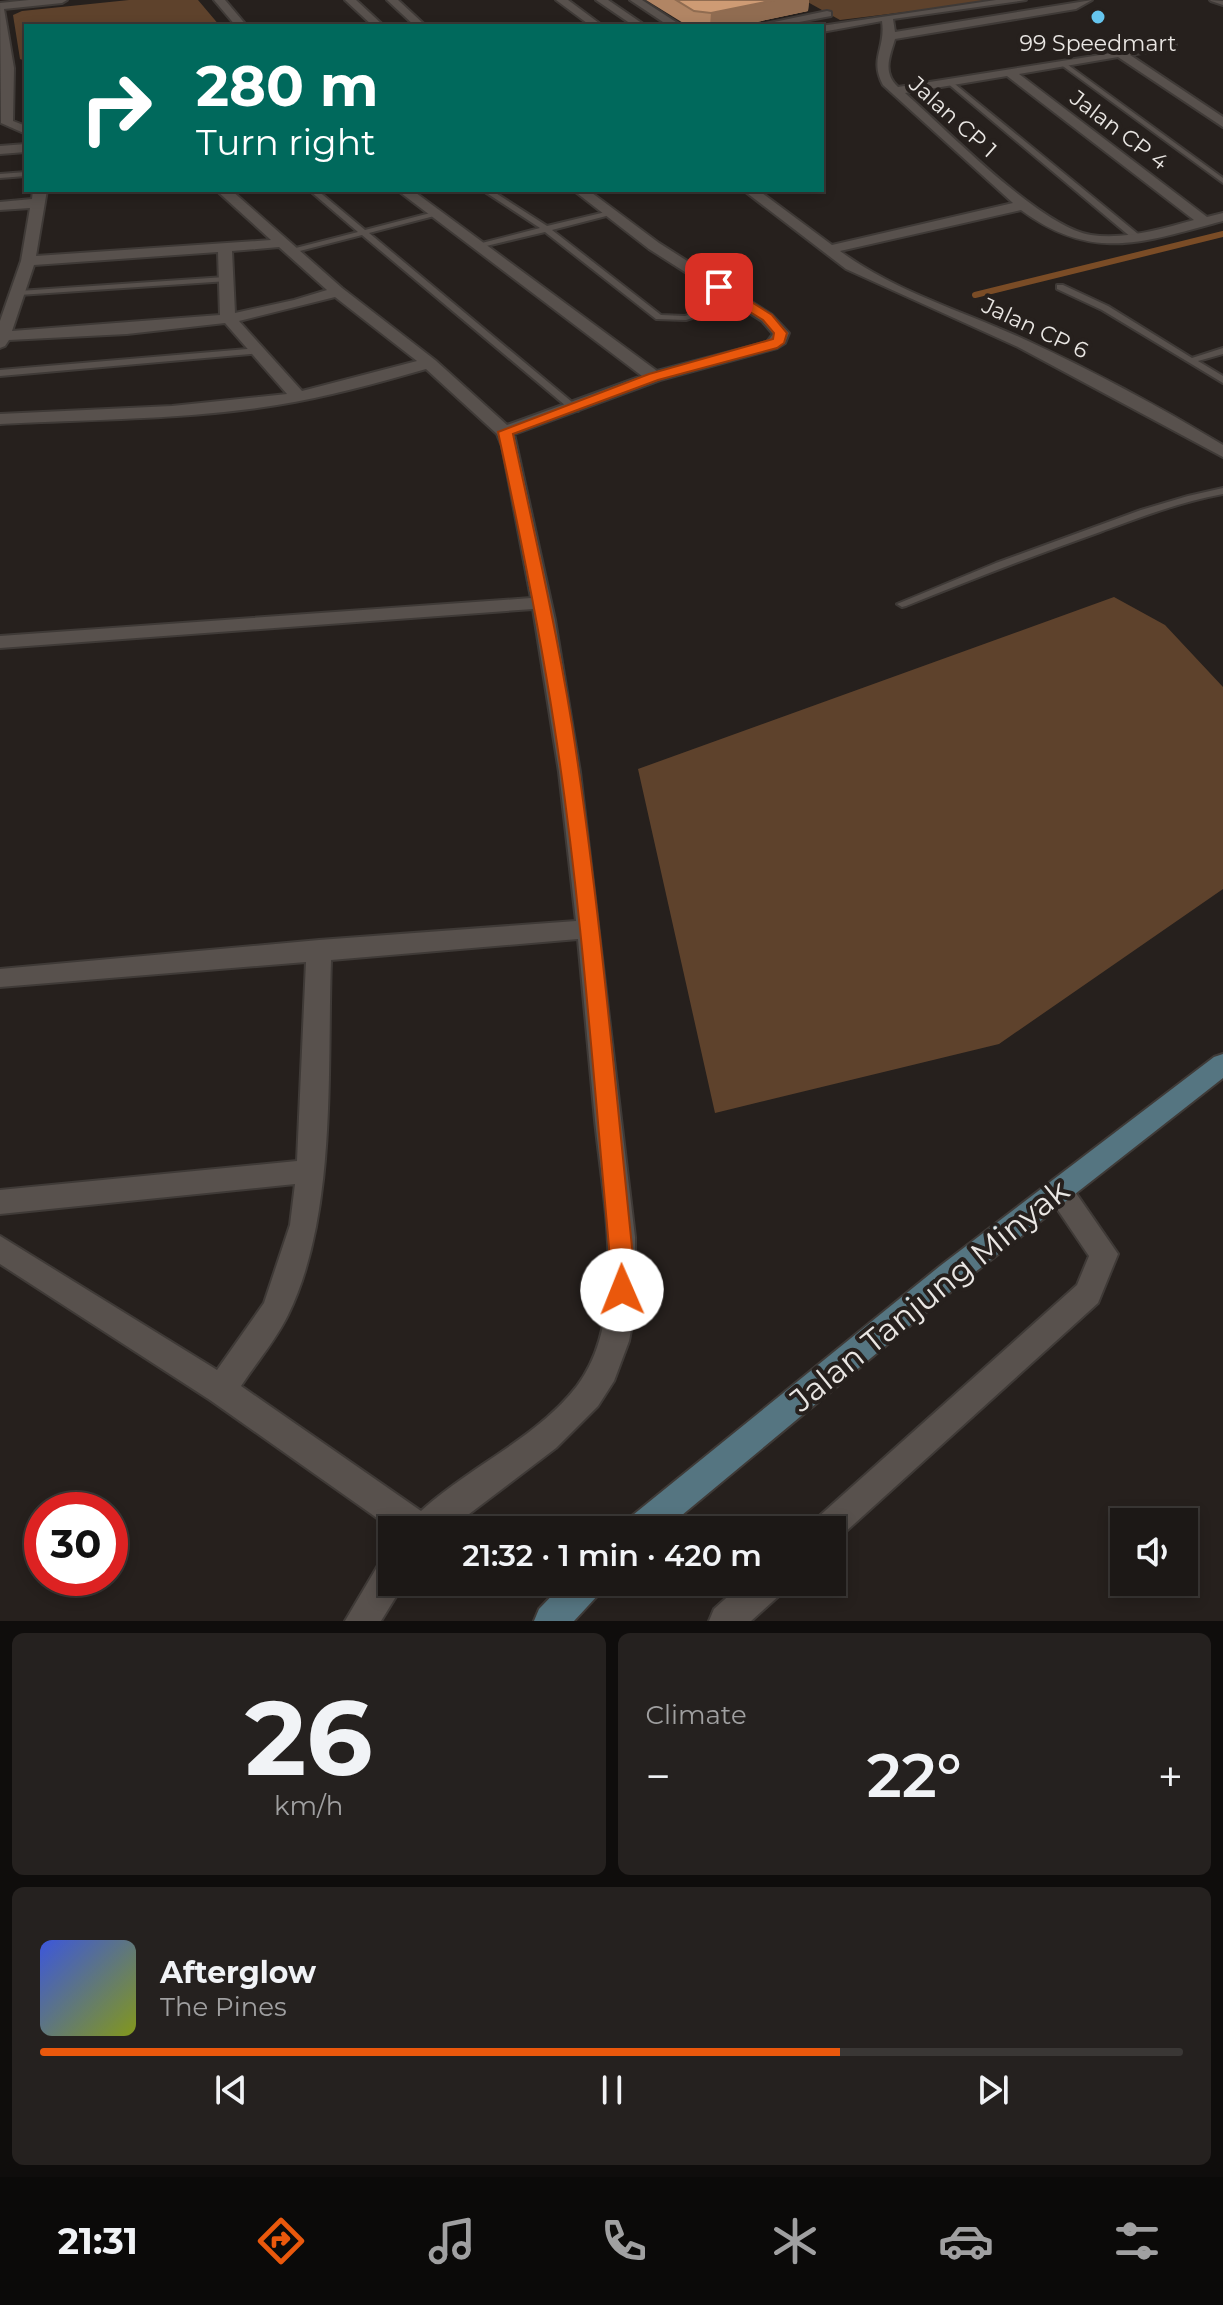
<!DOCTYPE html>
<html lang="en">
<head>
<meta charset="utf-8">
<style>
  body { margin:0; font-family:Montserrat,sans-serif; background:#25211f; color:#f1f3f6; height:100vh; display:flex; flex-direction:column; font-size:30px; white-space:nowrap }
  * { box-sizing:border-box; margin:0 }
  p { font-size:26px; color:#a0a0a1 }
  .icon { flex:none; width:44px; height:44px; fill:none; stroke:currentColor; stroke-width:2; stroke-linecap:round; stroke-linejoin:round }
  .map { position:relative; height:1621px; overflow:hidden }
  .side { display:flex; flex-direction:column; gap:12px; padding:12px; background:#0f0d0c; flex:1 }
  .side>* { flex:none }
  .banner { position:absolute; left:24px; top:24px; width:800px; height:168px; border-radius:0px; box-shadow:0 4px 12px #0003,0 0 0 2px #3a3735; background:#00695c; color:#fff; overflow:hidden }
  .controls { position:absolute; left:1110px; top:1508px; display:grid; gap:16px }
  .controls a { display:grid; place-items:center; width:88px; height:88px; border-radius:0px; background:#1c1816; box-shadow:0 4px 12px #0003,0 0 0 2px #3a3735; font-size:40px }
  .speed { position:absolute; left:24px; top:1492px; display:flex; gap:16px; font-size:40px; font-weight:700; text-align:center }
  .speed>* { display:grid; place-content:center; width:104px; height:104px; border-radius:50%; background:#1c1816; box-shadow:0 4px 12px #0003,0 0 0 2px #3a3735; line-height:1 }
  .speed .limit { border:12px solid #d22; background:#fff; color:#111 }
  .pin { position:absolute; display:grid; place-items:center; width:68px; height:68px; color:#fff; margin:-34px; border-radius:16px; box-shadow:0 4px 12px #0006 }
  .me { position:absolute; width:88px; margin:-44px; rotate:359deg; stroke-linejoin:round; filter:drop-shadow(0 0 6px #0008) }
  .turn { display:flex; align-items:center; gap:28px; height:168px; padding:0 40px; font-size:36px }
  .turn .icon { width:104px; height:104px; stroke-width:2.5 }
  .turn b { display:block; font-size:56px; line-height:68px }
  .big { font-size:60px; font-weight:600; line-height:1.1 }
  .side .tile { flex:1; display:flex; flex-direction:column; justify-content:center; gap:12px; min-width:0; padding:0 28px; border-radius:12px; background:#25211f }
  .side .dial { align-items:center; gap:0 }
  .dial b { font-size:104px; line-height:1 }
  .song { display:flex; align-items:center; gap:24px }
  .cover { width:96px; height:96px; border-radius:12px; background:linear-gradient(135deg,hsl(230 70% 55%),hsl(70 70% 35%)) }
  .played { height:8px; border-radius:4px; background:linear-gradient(90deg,#ea580c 70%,#3a3735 70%) }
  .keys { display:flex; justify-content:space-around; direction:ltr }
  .heat { display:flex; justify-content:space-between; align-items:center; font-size:44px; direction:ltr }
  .side .tiles { flex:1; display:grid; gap:12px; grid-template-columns:1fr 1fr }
  .tile:last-child { grid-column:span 2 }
  .trip { position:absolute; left:378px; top:1516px; width:468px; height:80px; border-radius:0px; background:#1c1816; box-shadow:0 4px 12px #0003,0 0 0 2px #3a3735; font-weight:600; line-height:80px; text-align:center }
  .tabs { display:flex; height:128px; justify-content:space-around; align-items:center; background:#0b0a09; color:#a0a0a1 }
  .tabs .icon { width:56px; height:56px }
  .tabs .current { color:#ea580c }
  .tabs b { font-size:36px; color:#f1f3f6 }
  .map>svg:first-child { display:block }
  .green { fill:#5e422c }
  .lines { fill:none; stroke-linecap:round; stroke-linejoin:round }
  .stream { stroke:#7a4c26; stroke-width:6 }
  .service-casing { stroke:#3f3a37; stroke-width:4 }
  .minor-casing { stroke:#3f3a37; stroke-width:4 }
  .secondary-casing { stroke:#3f3a37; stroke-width:4 }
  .service { fill:#58514d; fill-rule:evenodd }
  .minor { fill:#58514d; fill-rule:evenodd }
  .secondary { fill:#557581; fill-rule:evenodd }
  .wall { fill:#b18564 }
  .shaded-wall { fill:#906c51 }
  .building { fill:#ce9b74; stroke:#906c51; stroke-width:2 }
  .route { fill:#ea580c; stroke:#983908; stroke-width:2 }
  .poi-dot { fill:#65c5ee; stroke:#26201d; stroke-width:3 }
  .labels { text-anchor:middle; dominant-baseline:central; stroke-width:8; stroke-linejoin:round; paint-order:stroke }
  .far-poi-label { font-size:22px; fill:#e9e6e3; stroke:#26201d }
  .far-street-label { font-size:22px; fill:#e9e6e3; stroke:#26201d }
  .near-street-label { font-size:32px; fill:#e9e6e3; stroke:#26201d }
</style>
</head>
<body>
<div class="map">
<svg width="1223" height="1621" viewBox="0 0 1223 1621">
  <rect width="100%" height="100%" fill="#26201d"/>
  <path class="green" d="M129,0H198L220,26H26V61L20,59L13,15L22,11Z
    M804,0H1003L840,20Z
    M1114,597L1165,625L1223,687V889L999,1044L715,1113L638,769Z"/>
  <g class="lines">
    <path class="stream" d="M975,295L1223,234"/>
    <g class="service-casing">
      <path id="service" d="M1210,0L1223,1V5L1211,1Z
        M1060,62H1064L1223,178V183L1060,64Z
        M946,80H950L1138,234V238H1132L946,82Z
        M26,172V176L0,178V174Z
        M309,190H317L365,230L438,211V215L369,233L578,407V411H572L362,235L288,254V250L358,232Z
        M482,190H491L547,226L614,210V214L552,230L661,315L685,316L740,299L744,301L686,320L656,319L545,232L478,248V244L540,228Z
        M225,277H228V281L19,295L15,293L19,291Z
        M1057,285H1063L1108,306L1192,358L1223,348V354L1198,361L1223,376V383L1102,310L1057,289Z
        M259,348L263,351L262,353L0,376V370Z
        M1223,488V494C1180,502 1141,517 1100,532C1035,555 970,580 906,606L902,607L897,604L996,563L1141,510L1188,496Z"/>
    </g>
    <g class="minor-casing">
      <path id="minor" d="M29,0H67L62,3L4,9L14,68L13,121L26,126V134L1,123L0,3Z
        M214,0H225L247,26H236Z
        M345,0H356L384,26H373Z
        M387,0H398L426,26H415Z
        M556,0H568L603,26H591Z
        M596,0H608L646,26H634Z
        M630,0H642L682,26H669Z
        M996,0H1026L893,19L895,32L1092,0L1076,9L895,39C890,56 882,72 898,87L1176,43V47L1130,55L1223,117V127L1118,57L1019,74L1207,217L1223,213V221C1143,242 1093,263 1021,210L840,251C895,292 966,312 1028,341C1095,372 1160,407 1223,445V457L1018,347L846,269L743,190H758L832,245L1013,203L883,85C869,58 886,49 882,21L822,32L821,26ZM1007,76L1194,220C1161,229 1125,240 1091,235C1040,227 946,129 905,93Z
        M827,11L831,12V16L778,26H755Z
        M26,144V152L0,154V146Z
        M33,190H47L36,256L271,240L216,190H231L342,288L435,360L507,425L642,376L397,190H412L657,371L767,342L773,334L762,321L649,249L573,190H588L659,243L772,315L789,333L785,343L777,348L660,380L514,434L555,620L580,772L635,1237V1308L629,1341L614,1381L598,1406L556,1448L448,1530H394L210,1400L0,1264V1236L217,1370L264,1303L290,1225L295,1184L0,1214V1190L297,1161L306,962L0,987V969L319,940L576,921L559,772L533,609L0,648V636L531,598L502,446L497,434L426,369C377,383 327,397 277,405C185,420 92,419 0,424V414L172,406L287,394L225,323L127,334L9,340L5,346L0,348V321L21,261L30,208L0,210V202L32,199ZM279,247L327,290L294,300L235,313L232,251ZM218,252L220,315L12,331L34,265ZM335,297L417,361L302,391L239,321ZM578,939C584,999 589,1060 595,1120C603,1200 629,1317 577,1386C536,1439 470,1466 421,1511L241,1386C256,1363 276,1340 288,1315C337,1215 327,1070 331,960Z
        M1059,1179L1069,1183L1118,1254L1098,1303L832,1544V1530H811L816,1519L1077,1285L1089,1256L1045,1191L1049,1183Z
        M392,1558V1582H405L381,1621H345L380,1562Z
        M744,1582H785L781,1594L751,1621H709L714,1609Z"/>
    </g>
    <g class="secondary-casing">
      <path id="secondary" d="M1223,1054V1078L960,1284L664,1530H623L628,1519L940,1266L1214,1057Z
        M565,1582H603L599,1594L574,1621H534L539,1609Z"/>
    </g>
    <use href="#service" class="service"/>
    <use href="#minor" class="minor"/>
    <use href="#secondary" class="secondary"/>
  </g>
  <path class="wall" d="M646,0H809L808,11L738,26H688Z"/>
  <path class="shaded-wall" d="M775,0H809L808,11L738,26H710L711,13Z"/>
  <path class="building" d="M676,0H775L711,13L694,11Z"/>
  <path class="route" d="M714,284H723L772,315L787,333L784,343L777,348L658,380L513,434C534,531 556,627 572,725C599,898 614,1073 632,1247L634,1290L630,1298L622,1301L613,1298L610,1290L609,1247C593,1073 581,897 554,724C539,626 519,529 498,432L649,374L773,339L774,333L763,320L714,290Z"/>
  <circle class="poi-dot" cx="1098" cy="17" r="8"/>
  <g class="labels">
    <g class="far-poi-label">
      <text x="1098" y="43">99 Speedmart</text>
    </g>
    <g class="far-street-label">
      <text transform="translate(953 117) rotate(42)">Jalan CP 1</text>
      <text transform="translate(1119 130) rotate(37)">Jalan CP 4</text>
      <text transform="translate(1035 328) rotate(25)">Jalan CP 6</text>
    </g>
    <g class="near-street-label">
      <text transform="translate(929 1295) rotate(-39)">Jalan Tanjung Minyak</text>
    </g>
  </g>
</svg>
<div class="controls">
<a><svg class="icon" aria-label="sound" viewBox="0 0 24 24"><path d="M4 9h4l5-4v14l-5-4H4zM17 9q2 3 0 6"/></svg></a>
</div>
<div class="speed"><div class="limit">30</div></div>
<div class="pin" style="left:719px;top:287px;background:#d93025"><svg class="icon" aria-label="arrive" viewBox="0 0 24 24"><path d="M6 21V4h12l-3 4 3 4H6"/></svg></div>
<svg class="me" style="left:622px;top:1290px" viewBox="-20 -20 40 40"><circle r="19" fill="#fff"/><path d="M0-13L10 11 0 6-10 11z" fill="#ea580c"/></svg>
<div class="trip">21:32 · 1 min · 420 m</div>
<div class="banner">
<div class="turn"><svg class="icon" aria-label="right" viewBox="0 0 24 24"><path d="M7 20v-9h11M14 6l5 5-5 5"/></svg><div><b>280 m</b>Turn right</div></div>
</div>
</div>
<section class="side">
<div class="tiles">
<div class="tile dial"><b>26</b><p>km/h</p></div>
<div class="tile"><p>Climate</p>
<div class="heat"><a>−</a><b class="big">22°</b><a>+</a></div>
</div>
<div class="tile">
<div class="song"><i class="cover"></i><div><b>Afterglow</b><p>The Pines</p></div></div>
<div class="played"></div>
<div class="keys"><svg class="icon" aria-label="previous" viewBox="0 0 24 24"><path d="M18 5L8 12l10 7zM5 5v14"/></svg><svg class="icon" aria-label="pause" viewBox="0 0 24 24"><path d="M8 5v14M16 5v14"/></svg><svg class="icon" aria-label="next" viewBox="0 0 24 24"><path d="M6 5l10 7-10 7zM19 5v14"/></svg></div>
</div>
</div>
</section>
<nav class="tabs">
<b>21:31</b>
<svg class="icon current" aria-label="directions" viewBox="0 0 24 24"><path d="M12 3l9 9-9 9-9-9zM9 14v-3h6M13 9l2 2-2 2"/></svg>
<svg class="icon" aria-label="music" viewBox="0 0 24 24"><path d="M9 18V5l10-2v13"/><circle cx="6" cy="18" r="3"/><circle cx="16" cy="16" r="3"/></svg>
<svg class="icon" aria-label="phone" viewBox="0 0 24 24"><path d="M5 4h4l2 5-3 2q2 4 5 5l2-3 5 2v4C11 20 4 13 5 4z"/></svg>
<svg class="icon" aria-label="climate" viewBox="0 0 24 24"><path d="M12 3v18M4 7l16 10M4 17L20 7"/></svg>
<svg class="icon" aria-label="car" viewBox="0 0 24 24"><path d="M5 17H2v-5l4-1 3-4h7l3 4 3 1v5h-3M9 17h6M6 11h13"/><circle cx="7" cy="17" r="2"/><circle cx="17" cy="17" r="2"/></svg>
<svg class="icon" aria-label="filters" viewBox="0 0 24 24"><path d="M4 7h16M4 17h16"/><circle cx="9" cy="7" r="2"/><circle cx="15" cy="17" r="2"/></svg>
</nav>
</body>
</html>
